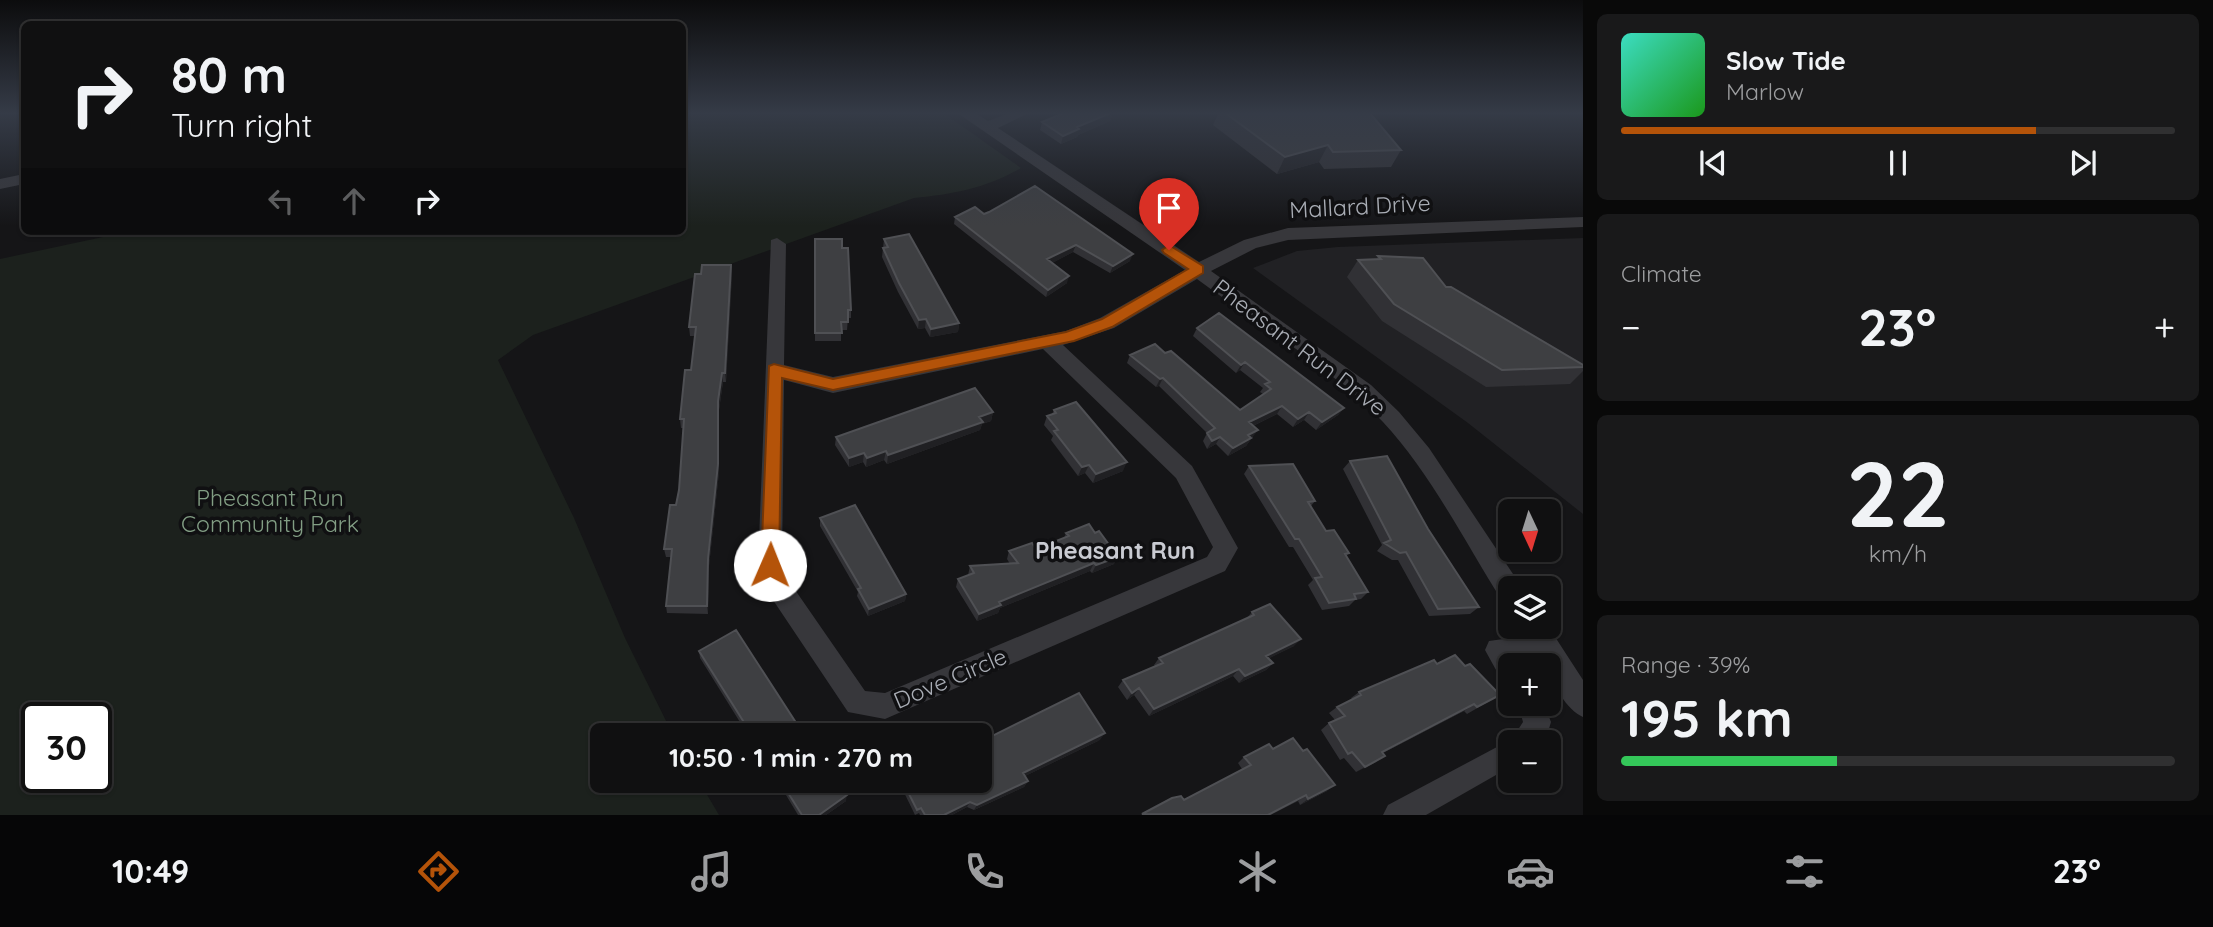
<!DOCTYPE html>
<html lang="en">
<head>
<meta charset="utf-8">
<style>
  body { margin:0; font-family:Quicksand,sans-serif; background:#19191a; color:#f1f3f6; height:100vh; display:flex; flex-direction:column; font-size:26px; white-space:nowrap }
  * { box-sizing:border-box; margin:0 }
  p { font-size:23px; color:#9c9d9f }
  .icon { flex:none; width:38px; height:38px; fill:none; stroke:currentColor; stroke-width:2; stroke-linecap:round; stroke-linejoin:round }
  .map { position:relative; flex:1; overflow:hidden }
  .sheet { display:flex; flex-direction:column; gap:14px; padding:14px; background:#090909; width:630px }
  .sheet>* { flex:none }
  .guide { position:absolute; left:21px; top:21px; width:665px; height:214px; border-radius:10px; box-shadow:0 2px 5px #0004,0 0 0 2px #303031; background:#101011; color:#f1f3f6; overflow:hidden }
  .needle { width:46px; rotate:176deg }
  .controls { position:absolute; left:1498px; top:499px; display:grid; gap:14px }
  .controls a { display:grid; place-items:center; width:63px; height:63px; border-radius:10px; background:#101011; box-shadow:0 2px 5px #0004,0 0 0 2px #303031; font-size:35px }
  .speed { position:absolute; left:21px; top:702px; display:flex; gap:14px; font-size:35px; font-weight:700; text-align:center }
  .speed>* { display:grid; place-content:center; width:91px; height:91px; border-radius:50%; background:#101011; box-shadow:0 2px 5px #0004,0 0 0 2px #303031; line-height:1 }
  .speed .limit { border:4px solid #111; border-radius:10px; background:#fff; color:#111 }
  .pin { position:absolute; display:grid; place-items:center; width:60px; height:60px; color:#fff; margin:-72px -30px; border-radius:50% 50% 50% 0; rotate:-45deg; box-shadow:0 0 7px #0007 }
  .pin .icon { rotate:45deg }
  .me { position:absolute; width:77px; margin:-38px; rotate:1deg; stroke-linejoin:round; filter:drop-shadow(0 0 5px #0008) }
  .turn { display:flex; align-items:center; gap:24px; height:147px; padding:0 35px; font-size:32px }
  .turn .icon { width:91px; height:91px; stroke-width:2.5 }
  .turn b { display:block; font-size:49px; line-height:60px }
  .lanes { display:flex; align-items:center; height:66px; padding:0 35px; background:#0003; justify-content:center; gap:35px; direction:ltr }
  .lanes .off { opacity:.35 }
  .big { font-size:52px; font-weight:800; line-height:1.1 }
  .sheet .tile { flex:1; display:flex; flex-direction:column; justify-content:center; gap:10px; min-width:0; padding:0 24px; border-radius:10px; background:#19191a }
  .sheet .dial { align-items:center; gap:0 }
  .dial b { font-size:91px; line-height:1 }
  .song { display:flex; align-items:center; gap:21px }
  .cover { width:84px; height:84px; border-radius:10px; background:linear-gradient(135deg,hsl(170 70% 55%),hsl(120 70% 35%)) }
  .played { height:7px; border-radius:4px; background:linear-gradient(90deg,#b45309 75%,#303031 75%) }
  .keys { display:flex; justify-content:space-around; direction:ltr }
  .heat { display:flex; justify-content:space-between; align-items:center; font-size:38px; direction:ltr }
  .charge { height:10px; border-radius:5px; background:linear-gradient(90deg,#34c759 39%,#303031 0) }
  .trip { position:absolute; left:590px; top:723px; width:402px; height:70px; border-radius:10px; background:#101011; box-shadow:0 2px 5px #0004,0 0 0 2px #303031; font-weight:800; line-height:70px; text-align:center }
  .menu { display:flex; height:112px; justify-content:space-around; align-items:center; background:#060607; color:#9c9d9f }
  .menu .icon { width:49px; height:49px }
  .menu .on { color:#b45309 }
  .menu b { font-size:32px; color:#f1f3f6 }
  main { display:flex; flex:1; min-height:0 }
  .map>svg:first-child { display:block }
  .built { fill:#212124 }
  .green { fill:#1c211d; fill-rule:evenodd }
  .lines { fill:none; stroke-linecap:round; stroke-linejoin:round }
  .street { fill:#37373b; fill-rule:evenodd }
  .wall { fill:#313135 }
  .shaded-wall { fill:#202023 }
  .building { fill:#3e3f42; stroke:#4f5054; stroke-width:2 }
  .route { fill:#b45309; stroke:#753606; stroke-width:2 }
  .labels { text-anchor:middle; dominant-baseline:central; stroke-width:7; stroke-linejoin:round; paint-order:stroke }
  .street-label { font-size:23px; fill:#a9adb5; stroke:#101012 }
  .park-label { font-size:23px; fill:#829e84; stroke:#101012 }
  .neighbourhood-label { font-size:24px; font-weight:bold; fill:#c9cbd2; stroke:#101012 }
</style>
</head>
<body>
<main>
<div class="map">
<svg width="1583" height="815" viewBox="0 0 1583 815">
  <rect width="100%" height="100%" fill="#151517"/>
  <path class="built" d="M1583,238V514L1468,423L1253,268L1297,251L1338,247Z"/>
  <path class="green" d="M683,112H942L1021,168C986,188 954,194 914,198L533,335L498,360L574,518L625,638L673,735H602V780L699,781L719,815H0V259L131,231H682ZM37,718H96V777H37Z"/>
  <g class="lines">
    <path class="street" d="M956,112H974L988,121L1012,112H1031L998,128L1199,262L1244,240L1288,228L1583,217V227L1288,240L1256,248L1211,271L1371,385L1399,412L1429,448L1519,583L1521,588H1510V602L1501,599C1465,542 1429,471 1383,422C1331,368 1258,324 1197,279L1114,328L1063,345L1192,466L1238,548L1225,571L885,719L848,712L773,600L758,565L771,240L777,238L786,244L784,365L833,377L1066,331L1100,318L1185,270ZM1043,349L1176,478L1213,547L1207,557L885,693L865,691L791,584L782,565L784,380L833,393Z
      M24,174V184L0,189V179Z
      M1521,626H1548L1583,680V717C1568,711 1549,682 1549,665H1543L1539,659L1519,660L1521,665H1510V682L1501,679L1485,650L1489,641L1525,636Z
      M1518,704H1544L1551,722L1545,742H1510V767L1426,815H1383L1388,805L1512,739L1523,722Z"/>
  </g>
  <path class="wall" d="M1113,112L1110,121L1078,135L1077,137L1061,144L1040,130L1042,122Z
    M1219,112H1369L1401,150L1391,167L1324,169L1319,162L1277,174L1213,125Z
    M984,214L1130,261L1110,273L1073,252L1052,263L1067,283L1046,297L954,224L955,217Z
    M815,239L842,248L851,310V318H848L847,330H841V341H815Z
    M884,239L959,323L958,332L930,337L925,328L918,329L898,292L882,257Z
    M1378,256L1446,287L1583,365V371L1570,384L1486,387L1382,321L1347,277L1358,260H1376Z
    M731,265L732,274L726,382H723L719,410V472L709,566L708,614L667,613L666,606L671,557H666L664,549L679,490L684,428H681L680,419L691,370L695,336H690L689,327L701,274Z
    M1197,328L1344,408L1338,415L1316,430L1304,420L1293,427L1277,414L1253,426V438L1251,439L1246,446L1228,456L1216,444L1207,449L1203,441L1207,433L1159,386L1156,387L1127,363L1130,355L1165,353L1240,410L1263,394L1260,392L1263,388L1240,370L1236,373L1193,336Z
    M1054,410L1123,471L1093,483L1085,473L1078,476L1051,440L1053,436L1044,425L1047,416L1052,414Z
    M993,412L991,421L982,424L980,430L887,464L884,460L866,467L863,462L849,467L835,445L836,437Z
    M1350,461L1428,529L1479,607L1470,614L1429,616L1398,560H1392L1377,551L1382,545L1343,469Z
    M1249,466L1315,501L1311,506L1326,531L1349,553L1346,556L1368,592L1361,599L1355,600L1349,606L1322,610L1308,585L1313,580L1293,547H1289L1244,474Z
    M820,518L906,594L905,601L868,616L857,596L858,592L820,526Z
    M1066,533L1114,564L1092,573L1090,571L1000,608L998,613L977,621L956,587L958,579L968,575L970,566L1010,564L1007,559L1009,551L1036,549L1064,538Z
    M1252,612L1294,646L1269,658L1273,663L1266,670L1239,683L1233,676L1149,716L1134,695L1127,700L1118,687L1123,680L1155,666L1154,665L1159,658L1246,619Z
    M699,651L804,735H748L700,658Z
    M1437,664L1465,666L1500,695L1467,714L1464,711L1383,753L1376,762L1356,772L1344,758L1340,760L1321,730L1329,723L1335,720L1329,713L1337,707L1352,699L1351,698L1359,692Z
    M1100,740L1025,776L1028,781L1024,787L974,810L967,807L952,815H920L919,813L915,815L898,780H980Z
    M1273,749L1327,791L1300,805L1298,801L1270,815H1141L1172,798L1184,800L1242,769L1238,763L1244,757Z
    M777,780H837L846,801L826,815H798Z"/>
  <path class="shaded-wall" d="M1113,112L1110,121L1078,135L1077,137L1061,144L1063,136L1077,127Z
    M1328,145L1319,162L1277,174L1285,157Z
    M1076,245L1073,252L1045,267L1047,259Z
    M1133,254L1130,261L1110,273L1113,266Z
    M731,265L732,274L726,382L725,373Z
    M1069,276L1067,283L1046,297L1048,290Z
    M926,319L925,328L918,329L919,320Z
    M959,323L958,332L930,337L931,329Z
    M1245,362L1240,370L1236,373L1241,365Z
    M722,373L723,382L719,410V472L709,566L708,614L707,606L708,559L718,401Z
    M1163,378L1159,386L1156,387L1160,379Z
    M1282,406L1277,414L1244,430L1249,422Z
    M1344,408L1338,415L1316,430L1322,422Z
    M993,412L991,421L982,424L980,430L887,464L888,455L979,417Z
    M1309,412L1304,420L1293,427L1298,419Z
    M1258,430L1246,446L1228,456L1233,448L1248,435Z
    M1220,437L1216,444L1207,449L1212,441Z
    M886,451L884,460L866,467L867,458Z
    M864,453L863,462L849,467V458Z
    M1127,462L1123,471L1093,483L1096,474Z
    M1089,465L1085,473L1078,476L1082,467Z
    M1118,557L1114,564L1092,573L1096,565Z
    M1094,563L1090,571L1000,608L998,613L977,621L979,614L999,602Z
    M906,594L905,601L868,616L869,609Z
    M1301,639L1294,646L1260,663L1266,656Z
    M1273,663L1266,670L1239,683L1245,676Z
    M1239,669L1233,676L1149,716L1154,709Z
    M1139,688L1134,695L1127,700L1132,693Z
    M1474,704L1464,711L1373,758L1382,752Z
    M1105,733L1100,740L1019,779L1023,773Z
    M1385,756L1376,762L1356,772L1365,767Z
    M1028,781L1024,787L974,810L977,805Z
    M1335,785L1327,791L1300,805L1308,799Z
    M847,795L846,801L826,815H819Z
    M1306,795L1298,801L1270,815H1268Z
    M970,802L967,807L952,815H944Z"/>
  <path class="building" d="M1066,112H1113L1077,127L1079,129L1063,136L1042,122Z
    M1224,112H1369L1401,150L1333,152L1328,145L1285,157Z
    M1035,186L1133,254L1113,266L1076,245L1047,259L1069,276L1048,290L955,217L975,207L984,214L989,212Z
    M909,234L959,323L931,329L926,319L919,320L899,283L883,248L888,247L884,239Z
    M815,239H842V248H848L851,310H848V322H841L842,333H815Z
    M1378,256L1423,258L1446,287H1451L1583,365V367L1502,370L1394,304L1358,260L1381,259Z
    M702,265H731L725,373H722L718,401V464L708,559L707,606H666L672,549H664L670,505H676L679,490L684,419H680L685,370H691L696,327H689L695,274H701Z
    M1219,313L1344,408L1322,422L1309,412L1298,419L1282,406L1249,422L1258,430L1248,435L1251,438L1233,448L1220,437L1212,441L1207,433L1215,428L1163,378L1160,379L1130,355L1155,344L1165,353L1171,351L1240,410L1271,389L1265,384L1270,382L1245,362L1241,365L1197,328Z
    M975,388L993,412L979,417L983,422L888,455L886,451L867,458L864,453L849,458L836,437Z
    M1076,402L1127,462L1096,474L1089,465L1082,467L1054,431L1058,430L1047,416L1056,413L1054,410Z
    M1387,456L1428,529L1479,607L1438,609L1406,552L1400,553L1384,543L1391,540L1350,461Z
    M1293,464L1315,501L1308,502L1326,531L1334,530L1349,553L1345,554L1368,592L1354,594L1356,599L1329,603L1315,578L1322,577L1299,539H1295L1249,466Z
    M855,505L906,594L869,609L858,589L861,588L820,518Z
    M1089,524L1095,533L1099,531L1118,557L1096,565L1094,563L999,602L1001,605L979,614L958,579L974,573L970,566L1018,563L1009,551L1032,543L1036,549L1069,536L1066,533Z
    M1270,604L1301,639L1266,656L1273,663L1245,676L1239,669L1154,709L1139,688L1132,693L1123,680L1163,663L1159,658L1254,615L1252,612Z
    M736,630L804,735H752L699,651Z
    M1455,655L1465,666L1470,664L1500,695L1477,707L1474,704L1382,752L1385,756L1365,767L1352,752L1348,754L1329,723L1345,716L1337,707L1361,695L1359,692L1434,660L1437,664Z
    M1079,693L1105,733L1023,773L1028,781L977,805L970,802L944,815H925L921,808L917,810L902,780H980V742Z
    M1293,738L1303,751L1307,749L1335,785L1308,799L1306,795L1268,815L1142,814L1172,798L1181,796L1184,800L1251,765L1244,757L1269,744L1273,749Z
    M780,780H837L847,795L819,815H802Z"/>
  <linearGradient id="sky" x2="0" y2="1"><stop stop-color="#0c0c0d"/><stop offset="0.5" stop-color="#353b47"/><stop offset="1" stop-color="#353b47" stop-opacity="0"/></linearGradient>
  <rect width="1583" height="226" fill="url(#sky)"/>
  <path class="route" d="M1169,245L1203,266V273L1112,327L1074,341L833,390L782,378L779,565L776,571H764L761,565L769,366L774,364L833,379L1066,332L1102,319L1188,269L1164,253L1162,250Z"/>
  <g class="labels">
    <g class="street-label">
      <text transform="translate(1360 206) rotate(-3)">Mallard Drive</text>
      <text transform="translate(1300 347) rotate(37)">Pheasant Run Drive</text>
      <text transform="translate(950 678) rotate(-23)">Dove Circle</text>
    </g>
    <g class="park-label">
      <text x="270" y="497">Pheasant Run<tspan x="270" dy="26">Community Park</tspan></text>
    </g>
    <g class="neighbourhood-label">
      <text x="1115" y="550">Pheasant Run</text>
    </g>
  </g>
</svg>
<div class="controls">
<a><svg class="needle" viewBox="-14 -14 28 28"><path d="M0-13l5 13h-10z" fill="#e53935"/><path d="M0 13l5-13h-10z" fill="#9c9d9f"/></svg></a>
<a><svg class="icon" aria-label="layers" viewBox="0 0 24 24"><path d="M12 4l9 5-9 5-9-5zM3 14l9 5 9-5"/></svg></a>
<a>+</a>
<a>−</a>
</div>
<div class="speed"><div class="limit">30</div></div>
<div class="pin" style="left:1169px;top:250px;background:#d93025"><svg class="icon" aria-label="arrive" viewBox="0 0 24 24"><path d="M6 21V4h12l-3 4 3 4H6"/></svg></div>
<svg class="me" style="left:770px;top:565px" viewBox="-20 -20 40 40"><circle r="19" fill="#fff"/><path d="M0-13L10 11 0 6-10 11z" fill="#b45309"/></svg>
<div class="trip">10:50 · 1 min · 270 m</div>
<div class="guide">
<div class="turn"><svg class="icon" aria-label="right" viewBox="0 0 24 24"><path d="M7 20v-9h11M14 6l5 5-5 5"/></svg><div><b>80 m</b>Turn right</div></div>
<div class="lanes"><svg class="icon off" aria-label="left" viewBox="0 0 24 24"><path d="M17 20v-9H6M10 6l-5 5 5 5"/></svg><svg class="icon off" aria-label="ahead" viewBox="0 0 24 24"><path d="M12 20V5M6 11l6-6 6 6"/></svg><svg class="icon" aria-label="right" viewBox="0 0 24 24"><path d="M7 20v-9h11M14 6l5 5-5 5"/></svg></div>
</div>
</div>
<section class="sheet">
<div class="tile">
<div class="song"><i class="cover"></i><div><b>Slow Tide</b><p>Marlow</p></div></div>
<div class="played"></div>
<div class="keys"><svg class="icon" aria-label="previous" viewBox="0 0 24 24"><path d="M18 5L8 12l10 7zM5 5v14"/></svg><svg class="icon" aria-label="pause" viewBox="0 0 24 24"><path d="M8 5v14M16 5v14"/></svg><svg class="icon" aria-label="next" viewBox="0 0 24 24"><path d="M6 5l10 7-10 7zM19 5v14"/></svg></div>
</div>
<div class="tile"><p>Climate</p>
<div class="heat"><a>−</a><b class="big">23°</b><a>+</a></div>
</div>
<div class="tile dial"><b>22</b><p>km/h</p></div>
<div class="tile"><p>Range · 39%</p><b class="big">195 km</b><div class="charge"></div></div>
</section>
</main>
<nav class="menu">
<b>10:49</b>
<svg class="icon on" aria-label="directions" viewBox="0 0 24 24"><path d="M12 3l9 9-9 9-9-9zM9 14v-3h6M13 9l2 2-2 2"/></svg>
<svg class="icon" aria-label="music" viewBox="0 0 24 24"><path d="M9 18V5l10-2v13"/><circle cx="6" cy="18" r="3"/><circle cx="16" cy="16" r="3"/></svg>
<svg class="icon" aria-label="phone" viewBox="0 0 24 24"><path d="M5 4h4l2 5-3 2q2 4 5 5l2-3 5 2v4C11 20 4 13 5 4z"/></svg>
<svg class="icon" aria-label="climate" viewBox="0 0 24 24"><path d="M12 3v18M4 7l16 10M4 17L20 7"/></svg>
<svg class="icon" aria-label="car" viewBox="0 0 24 24"><path d="M5 17H2v-5l4-1 3-4h7l3 4 3 1v5h-3M9 17h6M6 11h13"/><circle cx="7" cy="17" r="2"/><circle cx="17" cy="17" r="2"/></svg>
<svg class="icon" aria-label="filters" viewBox="0 0 24 24"><path d="M4 7h16M4 17h16"/><circle cx="9" cy="7" r="2"/><circle cx="15" cy="17" r="2"/></svg>
<b>23°</b>
</nav>
</body>
</html>
